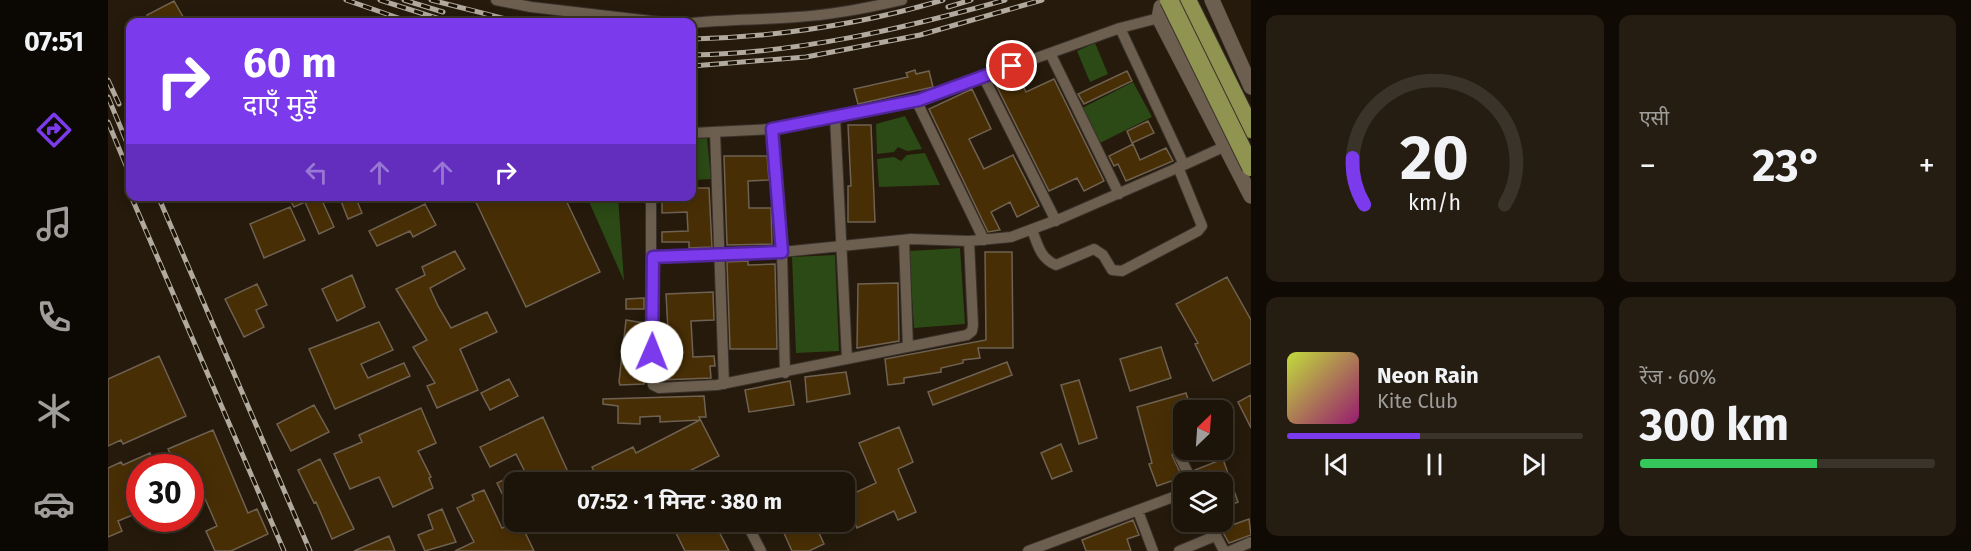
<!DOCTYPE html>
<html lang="hi">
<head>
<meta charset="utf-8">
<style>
  body { margin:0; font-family:"Fira Sans","Noto Sans Devanagari",sans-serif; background:#251d12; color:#f1f3f6; height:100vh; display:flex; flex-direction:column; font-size:22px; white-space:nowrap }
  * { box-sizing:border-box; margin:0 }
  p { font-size:20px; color:#a09e9c }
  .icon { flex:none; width:33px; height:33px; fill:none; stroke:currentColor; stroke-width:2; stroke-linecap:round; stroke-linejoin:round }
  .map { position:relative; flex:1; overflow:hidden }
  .drawer { display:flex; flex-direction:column; gap:15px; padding:15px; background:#0f0b04; width:720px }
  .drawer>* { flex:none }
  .top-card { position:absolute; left:18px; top:18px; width:570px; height:183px; border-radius:12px; box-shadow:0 3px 15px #0003,0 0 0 2px #3a3329; background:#7c3aed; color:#fff; overflow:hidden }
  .needle { width:39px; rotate:25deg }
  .tools { position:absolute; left:1065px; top:400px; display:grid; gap:12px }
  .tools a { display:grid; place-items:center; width:60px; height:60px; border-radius:12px; background:#1c1408; box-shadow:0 3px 15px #0003,0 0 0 2px #3a3329; font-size:30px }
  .speed { position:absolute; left:18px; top:454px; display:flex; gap:12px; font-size:30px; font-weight:700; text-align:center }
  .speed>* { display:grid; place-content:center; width:78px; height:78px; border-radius:50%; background:#1c1408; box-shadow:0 3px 15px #0003,0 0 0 2px #3a3329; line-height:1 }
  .speed .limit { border:9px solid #d22; background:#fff; color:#111 }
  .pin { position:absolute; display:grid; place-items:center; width:51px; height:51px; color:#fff; margin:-26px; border:3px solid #fff; border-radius:50%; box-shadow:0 2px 6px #0007 }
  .me { position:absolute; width:66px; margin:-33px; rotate:1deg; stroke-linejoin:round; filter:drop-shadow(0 0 4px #0008) }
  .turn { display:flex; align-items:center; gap:21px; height:126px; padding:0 18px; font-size:27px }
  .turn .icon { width:78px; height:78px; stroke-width:2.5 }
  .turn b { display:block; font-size:42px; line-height:51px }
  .lanes { display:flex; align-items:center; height:57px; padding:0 18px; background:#0003; justify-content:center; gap:30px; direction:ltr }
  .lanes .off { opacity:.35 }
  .big { font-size:45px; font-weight:700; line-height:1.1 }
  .drawer .tile { flex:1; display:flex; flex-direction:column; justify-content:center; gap:9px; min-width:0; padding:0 21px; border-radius:12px; background:#251d12 }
  .drawer .dial { align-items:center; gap:0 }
  .dial svg { height:156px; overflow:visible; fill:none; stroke:#3a3329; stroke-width:7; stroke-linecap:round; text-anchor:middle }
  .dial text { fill:#f1f3f6; stroke:none }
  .song { display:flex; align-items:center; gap:18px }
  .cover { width:72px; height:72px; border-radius:9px; background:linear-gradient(135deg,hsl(70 70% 55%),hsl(320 70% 35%)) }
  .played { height:6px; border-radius:3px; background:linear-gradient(90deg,#7c3aed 45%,#3a3329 45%) }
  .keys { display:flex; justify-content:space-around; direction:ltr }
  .heat { display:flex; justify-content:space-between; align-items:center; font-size:33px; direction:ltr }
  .charge { height:9px; border-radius:4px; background:linear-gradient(90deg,#34c759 60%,#3a3329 0) }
  .drawer .tiles { flex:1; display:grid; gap:15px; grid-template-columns:repeat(2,1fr) }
  .trip { position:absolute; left:396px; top:472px; width:351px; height:60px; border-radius:12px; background:#1c1408; box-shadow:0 3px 15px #0003,0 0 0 2px #3a3329; font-weight:700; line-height:60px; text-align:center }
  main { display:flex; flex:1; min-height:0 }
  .menu { display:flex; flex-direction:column; width:108px; justify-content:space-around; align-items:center; background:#0b0803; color:#a09e9c }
  .menu .icon { width:42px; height:42px }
  .menu .current { color:#7c3aed }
  .menu b { font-size:27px; color:#f1f3f6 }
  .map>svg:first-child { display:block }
  .green { fill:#2b4a15 }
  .building { fill:#482e05; stroke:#6f6252; stroke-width:1.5 }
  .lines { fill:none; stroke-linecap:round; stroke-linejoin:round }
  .street-casing { stroke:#3a322c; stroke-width:12 }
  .secondary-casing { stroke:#3a322c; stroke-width:16 }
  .highway-casing { stroke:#3a322c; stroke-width:20 }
  .street { stroke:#6c5f4f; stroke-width:10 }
  .secondary { stroke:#6c5f4f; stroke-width:15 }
  .highway { stroke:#8f9450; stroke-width:18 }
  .rail-casing { stroke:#b2aa9f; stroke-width:5 }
  .rail { stroke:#1b1104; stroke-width:3; stroke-dasharray:9; stroke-linecap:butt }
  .highway-bridge-casing { stroke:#3a322c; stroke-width:20; stroke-linecap:butt }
  .highway-bridge { stroke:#8f9450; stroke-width:18 }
  .route-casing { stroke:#51269a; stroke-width:15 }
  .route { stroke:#7c3aed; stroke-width:10 }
</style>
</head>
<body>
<main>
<nav class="menu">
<b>07:51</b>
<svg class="icon current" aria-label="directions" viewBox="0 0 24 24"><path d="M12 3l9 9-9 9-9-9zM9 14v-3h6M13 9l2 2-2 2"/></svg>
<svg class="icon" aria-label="music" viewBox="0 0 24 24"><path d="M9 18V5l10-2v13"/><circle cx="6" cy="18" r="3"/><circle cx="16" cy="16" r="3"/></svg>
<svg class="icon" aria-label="phone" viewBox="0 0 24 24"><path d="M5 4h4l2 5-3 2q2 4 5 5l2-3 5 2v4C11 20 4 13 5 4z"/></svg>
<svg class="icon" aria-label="climate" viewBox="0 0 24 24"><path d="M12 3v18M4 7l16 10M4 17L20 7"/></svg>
<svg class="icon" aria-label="car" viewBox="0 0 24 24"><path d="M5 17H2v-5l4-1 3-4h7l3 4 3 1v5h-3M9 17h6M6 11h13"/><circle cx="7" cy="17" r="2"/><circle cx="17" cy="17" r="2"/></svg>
</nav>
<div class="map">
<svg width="1143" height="551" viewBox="0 0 1143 551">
  <rect width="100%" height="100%" fill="#251a0b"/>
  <path class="green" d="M987,43L1000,74L982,82L969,51Z
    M1025,82L1044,117L992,143L974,108Z
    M797,116L814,149L799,151L790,147L786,152L769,154L768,124Z
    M599,138L603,179L584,180V139Z
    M817,153L832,185L771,187L769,159L786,157L793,161L799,155Z
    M479,197H510L516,281Z
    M852,248L857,324L806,328L801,251Z
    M727,255L731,351L688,353L684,257Z"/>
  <path class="building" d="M66,1L78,22H43L39,15Z
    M807,70L808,74L821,71L825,87L750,104L746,89L800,77L798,73Z
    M1019,71L1024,81L976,104L970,94Z
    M909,73L918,92L946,79L996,181L976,191L969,178L941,191L886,81Z
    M864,89L883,129L861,139L876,169L905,155L931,206L909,217L902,202L883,212L892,230L880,232L821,109Z
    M1040,121L1046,133L1024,143L1019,131Z
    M740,125H763L767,222H740V186H743Z
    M1025,144L1032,160L1058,148L1065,161L1018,181L1010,164L1006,166L1001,156Z
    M616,156H659L661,180L640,181L641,208H663L664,244L619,245Z
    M584,188H601L604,247L581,248V242H554V232L580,231L579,212L554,213V196H584Z
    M180,196H212L226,227L211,234L197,202L186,207Z
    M231,196H247L254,213L240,219Z
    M365,196H456L492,272L418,307Z
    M317,204L328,225L305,237L302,231L269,246L261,231Z
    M182,207L197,240L156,258L142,224Z
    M347,251L357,269L322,288L330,306L343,328L379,312L389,332L352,349L370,390L329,408L319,386L327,383L305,347L319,340L288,289L317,275L314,267Z
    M877,252H904L905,348H870L872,358L855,360V363L833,368V372L796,378V383L780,385L777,359L878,340Z
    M640,261V265L667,264L669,349H622L619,262Z
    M244,275L257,307L229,321L214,289Z
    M1119,277L1143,320V363L1105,381L1087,344L1090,343L1068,304Z
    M790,283L791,341L749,348L750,284Z
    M149,284L159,305L148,310L156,327L136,337L117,299Z
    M605,292L606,320L583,321L585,357L606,356L607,366H602L603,378L553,380V370H560L559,348H561L558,294Z
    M536,298V309H518V299Z
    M518,320L536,323V384L512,385L511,382Z
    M271,322L285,350L253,364L260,378L296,363L302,376L227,409L201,349Z
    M1053,347L1063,378L1022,391L1012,359Z
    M51,356L78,416L15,444L13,440L0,446V379Z
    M899,362L904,375L825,405L820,392Z
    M738,372L742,394L699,402L697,377Z
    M401,379L410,396L382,410L373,393Z
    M971,380L989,438L971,444L953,385Z
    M682,381L686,405L641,412L637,390Z
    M1078,393L1084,411H1076V446L1067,449L1064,455L1077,483H1069V479L1049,486L1041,464L1044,463L1029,407Z
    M1143,395V428L1130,402Z
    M596,396L598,417H591L611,456L558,483H492L484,467L525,447L528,453L592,420L552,422V416L532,417V424L510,423V406L495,404V399Z
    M206,405L221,432L183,451L169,424Z
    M313,408L328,443L310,451L323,477L321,478L325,488L285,507L271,477L242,489L226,454L254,442L251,435Z
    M435,417L465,483H406V518L389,483L416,470L408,454L382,467L372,447Z
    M791,427L805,462L790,469L808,512L790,520L786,511L749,528L736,498L768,483L751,443Z
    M105,430L140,513L149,509L160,534L123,551H107L98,531L109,526L95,494L82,500V468H69L60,449Z
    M953,444L964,471L944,479L933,453Z
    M42,453L48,468H32V512L10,521L14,531L0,537V468L13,462L15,465Z
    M212,459L246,529L224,539L208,502L206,503L190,470Z
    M1115,459L1130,502L1114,508V483H1092L1087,470Z
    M683,471L688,483H657Z
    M376,490L394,528L412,522L426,551H347L366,542L349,508L366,500L364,495Z
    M334,509L348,542L317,551L310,535L325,529L320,515Z
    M1141,519L1143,535L1121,543L1113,529Z
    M1025,520L1031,535L1019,539L1023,551H978L974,540Z
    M585,522H606L621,551H577L567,531Z
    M671,522H706L716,544L701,551H684Z
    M281,536L287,551H246Z"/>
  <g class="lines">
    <g class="street-casing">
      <path id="street" d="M388,0L423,7L552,22
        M584,23C619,19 654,20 689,17C725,15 760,8 794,0
        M1012,28L1076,165L1122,144
        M943,55L1011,194
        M875,76L948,221
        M808,100L876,240
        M727,117L739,359
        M664,129L674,252L677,373
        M607,132L616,384
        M584,133L664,129L811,100L1012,28L1051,18
        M543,196V376L545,385L551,388L609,385L859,335L864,331L865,325L861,241
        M924,230C930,245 932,258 948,265L986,249L995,255L1004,270L1014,271L1090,231L1094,226L1070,167
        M796,240L800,347
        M545,257L674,252L803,239L861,241L903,237L954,218L1076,165
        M1071,455L1085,483
        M618,481L619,483
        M1030,511L1045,551
        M638,522L653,551
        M1101,522L1116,551
        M920,551L1076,493
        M1071,551L1107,536
        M1122,551L1143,542"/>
    </g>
    <g class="secondary-casing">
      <path id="secondary" d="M1104,0L1143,87
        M1071,1L1053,7L1051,18L1143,196"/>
    </g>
    <g class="highway-casing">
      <path id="highway" d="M1079,0L1143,129"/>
    </g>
    <use href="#street" class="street"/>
    <use href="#secondary" class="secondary"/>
    <use href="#highway" class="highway"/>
    <g class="rail-casing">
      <path id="rail" d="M238,0L302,22
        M272,0L341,22
        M296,0L335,12
        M323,0L410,22
        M840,7L863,0
        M584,39C668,37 754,24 835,0
        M584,55C691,53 794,29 897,0
        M584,66L698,57L812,35L934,0
        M0,80L11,104
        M0,97L22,150
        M0,122L22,175
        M23,196L176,551
        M50,196L202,551"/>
    </g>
    <use href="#rail" class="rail"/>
    <g class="highway-bridge-casing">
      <path id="highway-bridge" d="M1061,0L1143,167"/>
    </g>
    <use href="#highway-bridge" class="highway-bridge"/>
  </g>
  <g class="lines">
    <g class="route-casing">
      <path id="route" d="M544,352L545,257L674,252L664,129L811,100L904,66"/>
    </g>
    <use href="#route" class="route"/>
  </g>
</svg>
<div class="tools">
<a><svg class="needle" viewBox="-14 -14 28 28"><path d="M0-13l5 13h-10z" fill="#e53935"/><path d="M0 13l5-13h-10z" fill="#a09e9c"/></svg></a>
<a><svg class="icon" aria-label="layers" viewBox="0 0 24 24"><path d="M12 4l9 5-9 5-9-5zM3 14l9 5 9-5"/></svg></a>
</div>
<div class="speed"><div class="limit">30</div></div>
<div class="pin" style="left:904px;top:66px;background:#d93025"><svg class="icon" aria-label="arrive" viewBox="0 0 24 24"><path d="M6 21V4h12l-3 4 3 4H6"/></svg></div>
<svg class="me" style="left:544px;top:352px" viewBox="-20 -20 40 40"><circle r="19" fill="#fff"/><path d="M0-13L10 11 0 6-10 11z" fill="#7c3aed"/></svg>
<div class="trip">07:52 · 1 मिनट · 380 m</div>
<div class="top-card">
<div class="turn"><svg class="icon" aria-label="right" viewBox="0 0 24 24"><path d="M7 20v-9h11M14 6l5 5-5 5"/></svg><div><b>60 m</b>दाएँ मुड़ें</div></div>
<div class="lanes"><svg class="icon off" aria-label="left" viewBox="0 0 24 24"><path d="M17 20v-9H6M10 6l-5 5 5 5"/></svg><svg class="icon off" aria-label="ahead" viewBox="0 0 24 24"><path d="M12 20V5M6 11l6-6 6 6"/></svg><svg class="icon off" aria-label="ahead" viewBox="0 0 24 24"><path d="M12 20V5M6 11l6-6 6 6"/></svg><svg class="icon" aria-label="right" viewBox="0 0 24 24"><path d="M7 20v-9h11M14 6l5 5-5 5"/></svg></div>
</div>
</div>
<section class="drawer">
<div class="tiles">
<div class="tile dial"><svg viewBox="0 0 100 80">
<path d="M14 69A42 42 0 1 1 86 69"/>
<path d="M14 69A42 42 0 0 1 8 45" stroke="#7c3aed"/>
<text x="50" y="56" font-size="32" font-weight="700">20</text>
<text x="50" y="72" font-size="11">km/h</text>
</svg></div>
<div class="tile"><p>एसी</p>
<div class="heat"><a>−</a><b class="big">23°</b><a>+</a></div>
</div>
<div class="tile">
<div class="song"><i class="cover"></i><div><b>Neon Rain</b><p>Kite Club</p></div></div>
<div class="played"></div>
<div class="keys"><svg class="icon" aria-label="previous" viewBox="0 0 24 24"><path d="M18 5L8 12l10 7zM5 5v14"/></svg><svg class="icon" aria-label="pause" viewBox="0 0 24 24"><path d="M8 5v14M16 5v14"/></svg><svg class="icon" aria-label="next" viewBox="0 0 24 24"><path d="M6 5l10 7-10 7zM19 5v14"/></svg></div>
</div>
<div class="tile"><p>रेंज · 60%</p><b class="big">300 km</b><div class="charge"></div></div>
</div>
</section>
</main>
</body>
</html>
